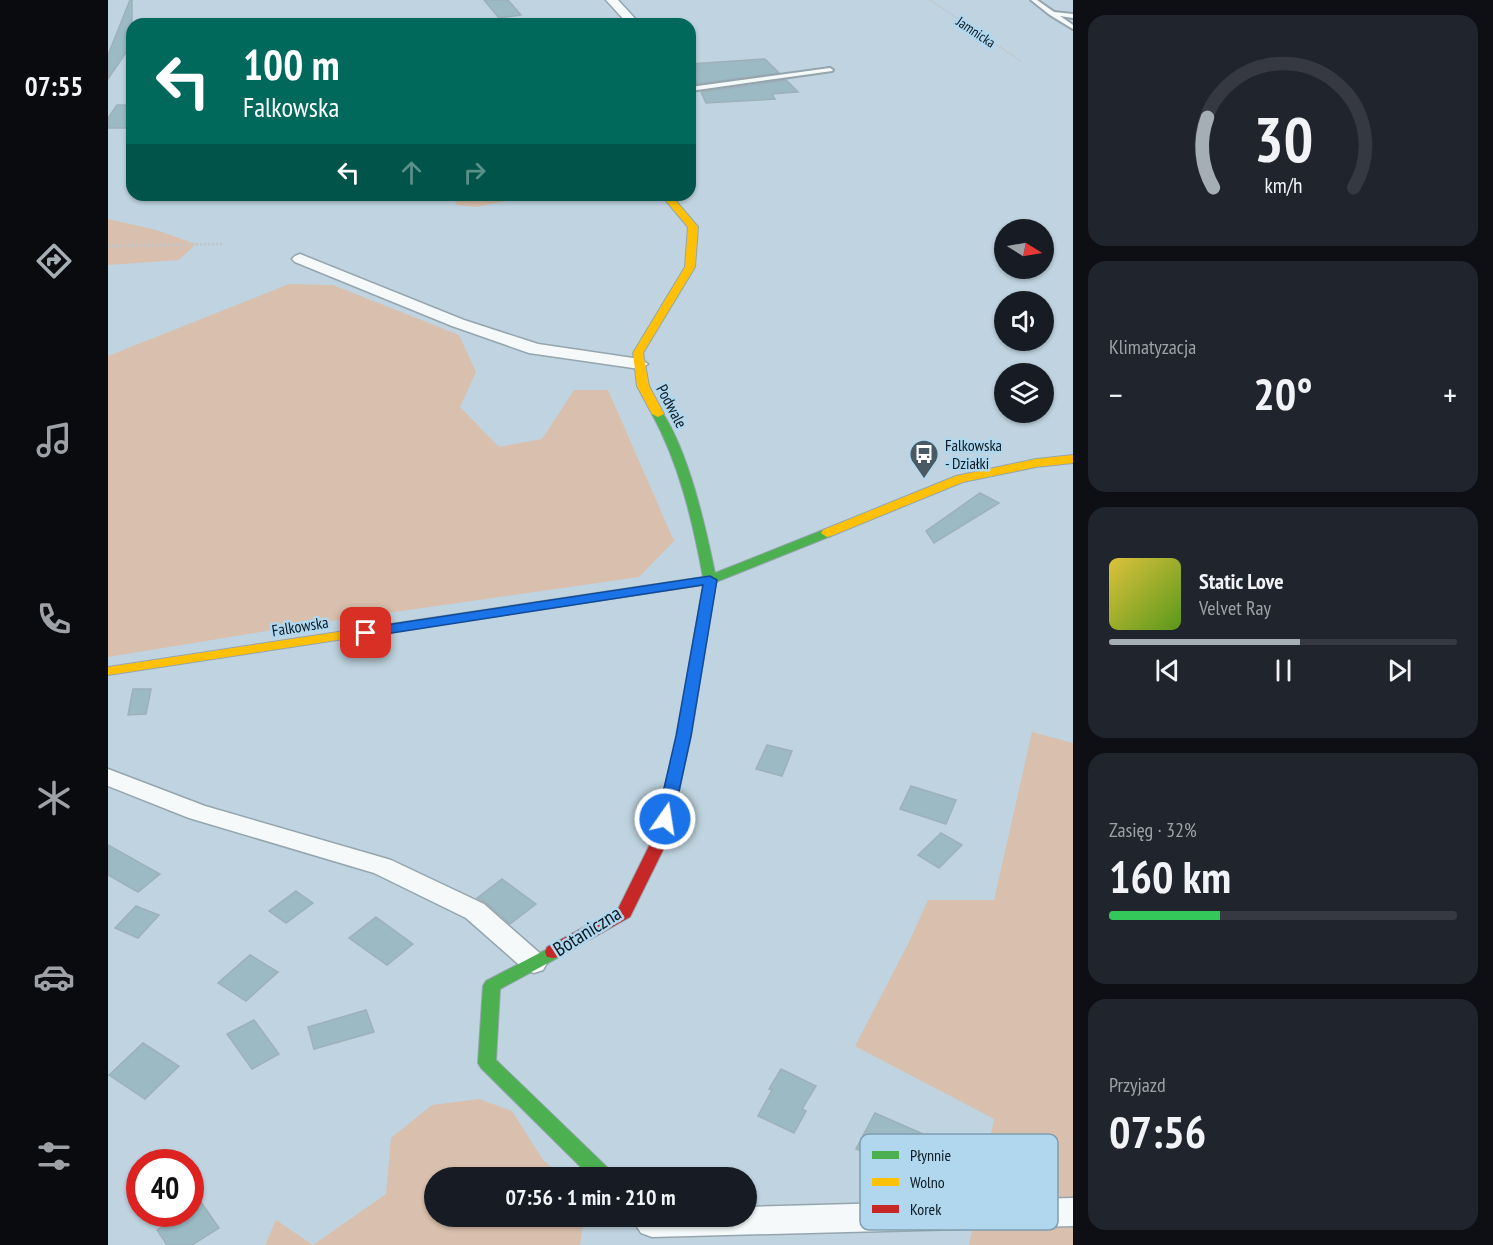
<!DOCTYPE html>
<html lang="pl">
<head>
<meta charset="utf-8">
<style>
  body { margin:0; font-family:"PT Sans Narrow",sans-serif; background:#20242c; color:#f1f3f6; height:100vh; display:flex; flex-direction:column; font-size:22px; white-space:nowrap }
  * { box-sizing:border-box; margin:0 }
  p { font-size:20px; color:#9ea1a6 }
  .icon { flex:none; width:33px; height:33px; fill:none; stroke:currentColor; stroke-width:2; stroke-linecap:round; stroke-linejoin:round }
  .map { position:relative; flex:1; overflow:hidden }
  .details { display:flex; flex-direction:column; gap:15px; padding:15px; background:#0d0f14; width:420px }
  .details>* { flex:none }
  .guide { position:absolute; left:18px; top:18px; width:570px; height:183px; border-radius:18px; box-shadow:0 2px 4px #0004; background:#00695c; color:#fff; overflow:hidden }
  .needle { width:39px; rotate:101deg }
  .tools { position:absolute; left:886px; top:219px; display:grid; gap:12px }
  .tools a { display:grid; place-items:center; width:60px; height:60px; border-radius:50%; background:#171b24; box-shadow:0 2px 4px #0004; font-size:30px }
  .speed { position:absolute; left:18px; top:1149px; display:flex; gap:12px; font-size:30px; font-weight:700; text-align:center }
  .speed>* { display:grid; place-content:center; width:78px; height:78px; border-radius:50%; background:#171b24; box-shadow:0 2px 4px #0004; line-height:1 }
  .speed .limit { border:9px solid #d22; background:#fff; color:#111 }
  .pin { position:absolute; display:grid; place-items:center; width:51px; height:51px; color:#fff; margin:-26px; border-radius:12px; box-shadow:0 3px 9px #0006 }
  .me { position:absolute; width:66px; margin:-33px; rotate:13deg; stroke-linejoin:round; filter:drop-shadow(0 0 4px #0008) }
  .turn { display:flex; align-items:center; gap:21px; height:126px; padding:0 18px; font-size:27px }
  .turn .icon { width:78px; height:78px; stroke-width:2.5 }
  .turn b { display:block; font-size:42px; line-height:51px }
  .lanes { display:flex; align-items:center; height:57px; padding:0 18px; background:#0003; justify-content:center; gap:30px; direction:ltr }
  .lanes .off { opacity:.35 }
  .big { font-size:45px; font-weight:700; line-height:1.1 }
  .details .card { flex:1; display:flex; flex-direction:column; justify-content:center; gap:9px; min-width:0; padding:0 21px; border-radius:18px; background:#20242c }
  .details .dial { align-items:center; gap:0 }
  .dial svg { height:156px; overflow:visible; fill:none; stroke:#363941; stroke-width:7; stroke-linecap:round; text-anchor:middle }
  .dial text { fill:#f1f3f6; stroke:none }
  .song { display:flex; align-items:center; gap:18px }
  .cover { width:72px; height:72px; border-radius:9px; background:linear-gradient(135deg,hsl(50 70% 55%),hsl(90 70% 35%)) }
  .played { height:6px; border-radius:3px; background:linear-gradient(90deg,#a5aeb4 55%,#363941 55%) }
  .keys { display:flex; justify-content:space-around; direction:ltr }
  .heat { display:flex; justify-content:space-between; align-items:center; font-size:33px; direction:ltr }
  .charge { height:9px; border-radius:4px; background:linear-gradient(90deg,#34c759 32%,#363941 0) }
  .trip { position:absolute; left:316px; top:1167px; width:333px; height:60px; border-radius:30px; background:#171b24; box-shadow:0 2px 4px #0004; font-weight:700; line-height:60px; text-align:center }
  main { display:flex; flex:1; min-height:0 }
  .menu { display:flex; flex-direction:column; width:108px; justify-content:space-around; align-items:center; background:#090b0e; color:#9ea1a6 }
  .menu .icon { width:42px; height:42px }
  .menu .on { color:#a5aeb4 }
  .menu b { font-size:27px; color:#f1f3f6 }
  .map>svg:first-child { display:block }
  .green { fill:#d9bfad }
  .building { fill:#9bbac4; stroke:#9eb0b8; stroke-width:1.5 }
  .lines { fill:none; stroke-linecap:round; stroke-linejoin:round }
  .lane-casing { stroke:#95a5ae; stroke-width:4 }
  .street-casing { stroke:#95a5ae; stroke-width:3 }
  .fast-casing { stroke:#95a5ae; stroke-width:2 }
  .slow-casing { stroke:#95a5ae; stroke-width:2 }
  .jam-casing { stroke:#95a5ae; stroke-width:2 }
  .path-far1 { stroke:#c0c6ca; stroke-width:2; stroke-dasharray:1.5 1.5; stroke-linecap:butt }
  .path { stroke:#c0c6ca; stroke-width:3; stroke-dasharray:2 2; stroke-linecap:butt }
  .lane { fill:#f5f9fa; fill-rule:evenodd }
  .street { fill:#f5f9fa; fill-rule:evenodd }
  .fast { fill:#4caf50; fill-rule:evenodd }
  .slow { fill:#ffc107; fill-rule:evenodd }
  .jam { fill:#c62828; fill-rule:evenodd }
  .route { fill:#1a73e8; stroke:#114b97; stroke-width:1.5 }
  .labels { text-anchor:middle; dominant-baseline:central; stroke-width:5; stroke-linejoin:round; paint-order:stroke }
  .far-street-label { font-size:14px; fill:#0a1921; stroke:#b1d7ee }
  .street-label { font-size:16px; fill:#0a1921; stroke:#b1d7ee }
  .poi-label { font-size:16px; fill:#0a1921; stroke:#b1d7ee; text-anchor:start }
  .near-street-label { font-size:20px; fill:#0a1921; stroke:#b1d7ee }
  .key { fill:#b1d7ee; stroke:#7f9eb0; stroke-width:1.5 }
  .key-label { font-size:16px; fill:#0a1921 }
</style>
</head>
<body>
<main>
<nav class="menu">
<b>07:55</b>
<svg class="icon on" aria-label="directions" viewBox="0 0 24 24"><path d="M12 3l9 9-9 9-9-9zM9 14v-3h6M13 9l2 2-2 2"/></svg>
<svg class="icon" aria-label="music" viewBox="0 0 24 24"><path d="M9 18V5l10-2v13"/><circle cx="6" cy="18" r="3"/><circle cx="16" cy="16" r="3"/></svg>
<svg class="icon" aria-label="phone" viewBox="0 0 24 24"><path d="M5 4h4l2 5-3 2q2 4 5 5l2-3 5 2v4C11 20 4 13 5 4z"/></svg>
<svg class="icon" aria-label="climate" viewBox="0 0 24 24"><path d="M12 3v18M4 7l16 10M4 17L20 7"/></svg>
<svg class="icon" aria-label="car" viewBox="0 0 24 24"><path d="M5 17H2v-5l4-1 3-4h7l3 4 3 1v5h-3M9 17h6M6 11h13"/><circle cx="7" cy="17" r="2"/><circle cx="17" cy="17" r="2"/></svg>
<svg class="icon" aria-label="filters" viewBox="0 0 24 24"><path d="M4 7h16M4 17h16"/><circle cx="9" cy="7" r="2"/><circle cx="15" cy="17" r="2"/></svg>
</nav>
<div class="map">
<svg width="965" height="1245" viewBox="0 0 965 1245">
  <rect width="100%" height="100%" fill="#bfd4e0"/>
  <path class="green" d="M343,195H428L368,207L349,205Z
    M0,219L48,230L88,244L71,260L0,265Z
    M181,284L225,285L351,335L368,372L352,407L391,447L434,439L466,390H500L566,541L531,577L195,625L0,657V356Z
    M924,732L965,743V1245H861L886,1119L747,1046L800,944L820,900H886Z
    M371,1099L404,1111L435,1160L455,1177L327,1178V1216L476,1217L472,1245H157L168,1220L205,1245L278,1194L283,1138L324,1105Z"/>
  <path class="building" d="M22,0H24V44L0,79V55Z
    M376,0H400L413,15L391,18Z
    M657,59L671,73L589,84L582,70V64Z
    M678,80L690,92L664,94L667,99L598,103L593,92Z
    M9,105H24V128H0V118Z
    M872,493L891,503L826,543L818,531Z
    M25,689H43L38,714L20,715Z
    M659,745L684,751L674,776L648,769Z
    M803,786L848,800L838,824L792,809Z
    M833,833L854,845L831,868L810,855Z
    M0,845L52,874L30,892L0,875Z
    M394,879L428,904L402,924L377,902L369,898Z
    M188,891L205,903L178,923L161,911Z
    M28,906L51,915L30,938L7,928Z
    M268,917L305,944L279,965L241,938Z
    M142,955L170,972L138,1001L110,983Z
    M258,1010L266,1032L206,1049L200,1027Z
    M146,1020L171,1054L144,1069L119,1034Z
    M35,1043L71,1066L37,1099L1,1075Z
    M673,1069L708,1086L694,1109L698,1111L686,1133L650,1116L664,1090L661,1089Z
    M767,1113L847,1148L830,1185L748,1149Z
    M93,1202L111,1228L84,1245H59L49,1230L75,1214H82V1209Z"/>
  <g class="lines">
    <g class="lane-casing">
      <path id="lane" d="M923,0H929L946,12L965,14V18L952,16L965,25V29L942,15Z
        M722,68L725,70L724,71L582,91V87Z"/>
    </g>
    <g class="street-casing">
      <path id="street" d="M498,0H510L532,24H520Z
        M192,254L356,320L430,344L532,359L540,364L532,369L421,353L344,326L187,262L184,259L187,256Z
        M0,769L97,806L283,860L376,904L435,956L439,963L435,970L426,973L417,970L358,918L266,873L81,818L0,786Z
        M965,1198V1226L544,1237L533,1233L522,1216H639V1207Z"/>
    </g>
    <g class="fast-casing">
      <path id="fast" d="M550,411L554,412C581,453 597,525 607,573L715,530L719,529L725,533L723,536L608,582L583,736L566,813L563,817H553L550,813L569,736L595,585L296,630L289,626L296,622L595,577C585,522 571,463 544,414Z
        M445,946L451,947L453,952L451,957L392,989L388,1060L504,1172L506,1178H484L373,1068L370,1063L375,986L378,981Z"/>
    </g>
    <g class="slow-casing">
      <path id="slow" d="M553,195H563L590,227L587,267L535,353L541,386L556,414L550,417L544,414L529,386L525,353L577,267L580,227Z
        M965,455V463L928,467L855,482L723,536L719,537L713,533L715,530L848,476L928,459Z
        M296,622L303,626L301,629L0,675V667Z"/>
    </g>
    <g class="jam-casing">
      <path id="jam" d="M558,808L563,809L566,813L560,840L522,917L451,957L445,958L439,957L437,952L439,947L510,909L544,840L550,813L553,809Z"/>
    </g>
    <path class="path-far1" d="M822,0L914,62"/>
    <path class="path" d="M0,246L116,244"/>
    <use href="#lane" class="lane"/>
    <use href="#street" class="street"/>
    <use href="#fast" class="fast"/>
    <use href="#slow" class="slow"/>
    <use href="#jam" class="jam"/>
  </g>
  <path class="route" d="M602,576L609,580L583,736L565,819L562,823H551L549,819L568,736L595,585L258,637L251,633L258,628Z"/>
  <defs>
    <g id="bus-pin" transform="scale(1.5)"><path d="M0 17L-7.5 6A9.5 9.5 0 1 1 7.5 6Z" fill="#495a64" stroke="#b1d7ee"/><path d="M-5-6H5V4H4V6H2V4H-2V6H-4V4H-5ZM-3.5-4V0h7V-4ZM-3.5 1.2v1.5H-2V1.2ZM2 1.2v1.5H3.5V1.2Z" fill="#fff"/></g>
  </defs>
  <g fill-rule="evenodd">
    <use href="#bus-pin" x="816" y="454"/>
  </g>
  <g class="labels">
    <g class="far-street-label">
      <text transform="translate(868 32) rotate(34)">Jamnicka</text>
    </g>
    <g class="street-label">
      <text transform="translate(564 406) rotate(62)">Podwale</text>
      <text transform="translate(192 626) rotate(-9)">Falkowska</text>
    </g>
    <g class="poi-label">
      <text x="837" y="445">Falkowska<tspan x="837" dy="18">- Działki</tspan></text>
    </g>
    <g class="near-street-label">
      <text transform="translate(479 931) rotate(-32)">Botaniczna</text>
    </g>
  </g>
  <rect x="752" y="1134" width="198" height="96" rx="9" class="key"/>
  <rect x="764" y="1151" width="27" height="8" fill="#4caf50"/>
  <rect x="764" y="1178" width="27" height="8" fill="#ffc107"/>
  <rect x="764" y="1205" width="27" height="8" fill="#c62828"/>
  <g class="key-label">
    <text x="802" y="1161">Płynnie</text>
    <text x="802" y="1188">Wolno</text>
    <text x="802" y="1215">Korek</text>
  </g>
</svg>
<div class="tools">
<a><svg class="needle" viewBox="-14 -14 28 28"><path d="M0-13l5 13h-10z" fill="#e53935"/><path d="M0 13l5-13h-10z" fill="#9ea1a6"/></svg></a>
<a><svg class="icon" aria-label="sound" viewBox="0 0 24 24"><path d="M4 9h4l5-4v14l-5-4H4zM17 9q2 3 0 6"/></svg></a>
<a><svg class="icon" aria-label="layers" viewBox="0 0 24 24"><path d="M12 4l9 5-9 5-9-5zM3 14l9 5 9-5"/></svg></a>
</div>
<div class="speed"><div class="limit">40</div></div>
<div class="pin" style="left:258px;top:633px;background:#d93025"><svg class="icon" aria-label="arrive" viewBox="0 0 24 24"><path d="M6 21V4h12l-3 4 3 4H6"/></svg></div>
<svg class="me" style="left:557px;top:819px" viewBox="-20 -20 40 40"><circle r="17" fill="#1a73e8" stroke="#fff" stroke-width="3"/><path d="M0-11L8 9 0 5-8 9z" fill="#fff"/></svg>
<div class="trip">07:56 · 1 min · 210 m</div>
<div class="guide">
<div class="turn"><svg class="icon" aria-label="left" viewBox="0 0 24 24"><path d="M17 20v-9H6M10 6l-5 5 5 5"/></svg><div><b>100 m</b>Falkowska</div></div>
<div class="lanes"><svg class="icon" aria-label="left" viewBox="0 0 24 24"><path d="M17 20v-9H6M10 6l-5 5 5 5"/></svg><svg class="icon off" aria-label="ahead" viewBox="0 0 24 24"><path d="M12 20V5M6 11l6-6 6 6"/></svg><svg class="icon off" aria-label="right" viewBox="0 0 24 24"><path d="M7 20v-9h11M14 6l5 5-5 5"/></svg></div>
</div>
</div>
<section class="details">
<div class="card dial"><svg viewBox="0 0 100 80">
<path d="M14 69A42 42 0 1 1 86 69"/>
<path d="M14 69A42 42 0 0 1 11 33" stroke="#a5aeb4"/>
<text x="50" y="56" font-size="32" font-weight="700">30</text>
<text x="50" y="72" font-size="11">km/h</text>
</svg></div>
<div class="card"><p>Klimatyzacja</p>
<div class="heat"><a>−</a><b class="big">20°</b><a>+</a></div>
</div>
<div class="card">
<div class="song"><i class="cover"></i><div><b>Static Love</b><p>Velvet Ray</p></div></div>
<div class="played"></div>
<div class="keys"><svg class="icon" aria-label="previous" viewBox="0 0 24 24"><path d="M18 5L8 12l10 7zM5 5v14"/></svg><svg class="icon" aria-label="pause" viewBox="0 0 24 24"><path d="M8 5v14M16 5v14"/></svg><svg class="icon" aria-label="next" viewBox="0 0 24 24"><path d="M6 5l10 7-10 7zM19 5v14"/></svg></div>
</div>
<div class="card"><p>Zasięg · 32%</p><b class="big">160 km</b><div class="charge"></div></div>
<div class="card"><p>Przyjazd</p><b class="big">07:56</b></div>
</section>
</main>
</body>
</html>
